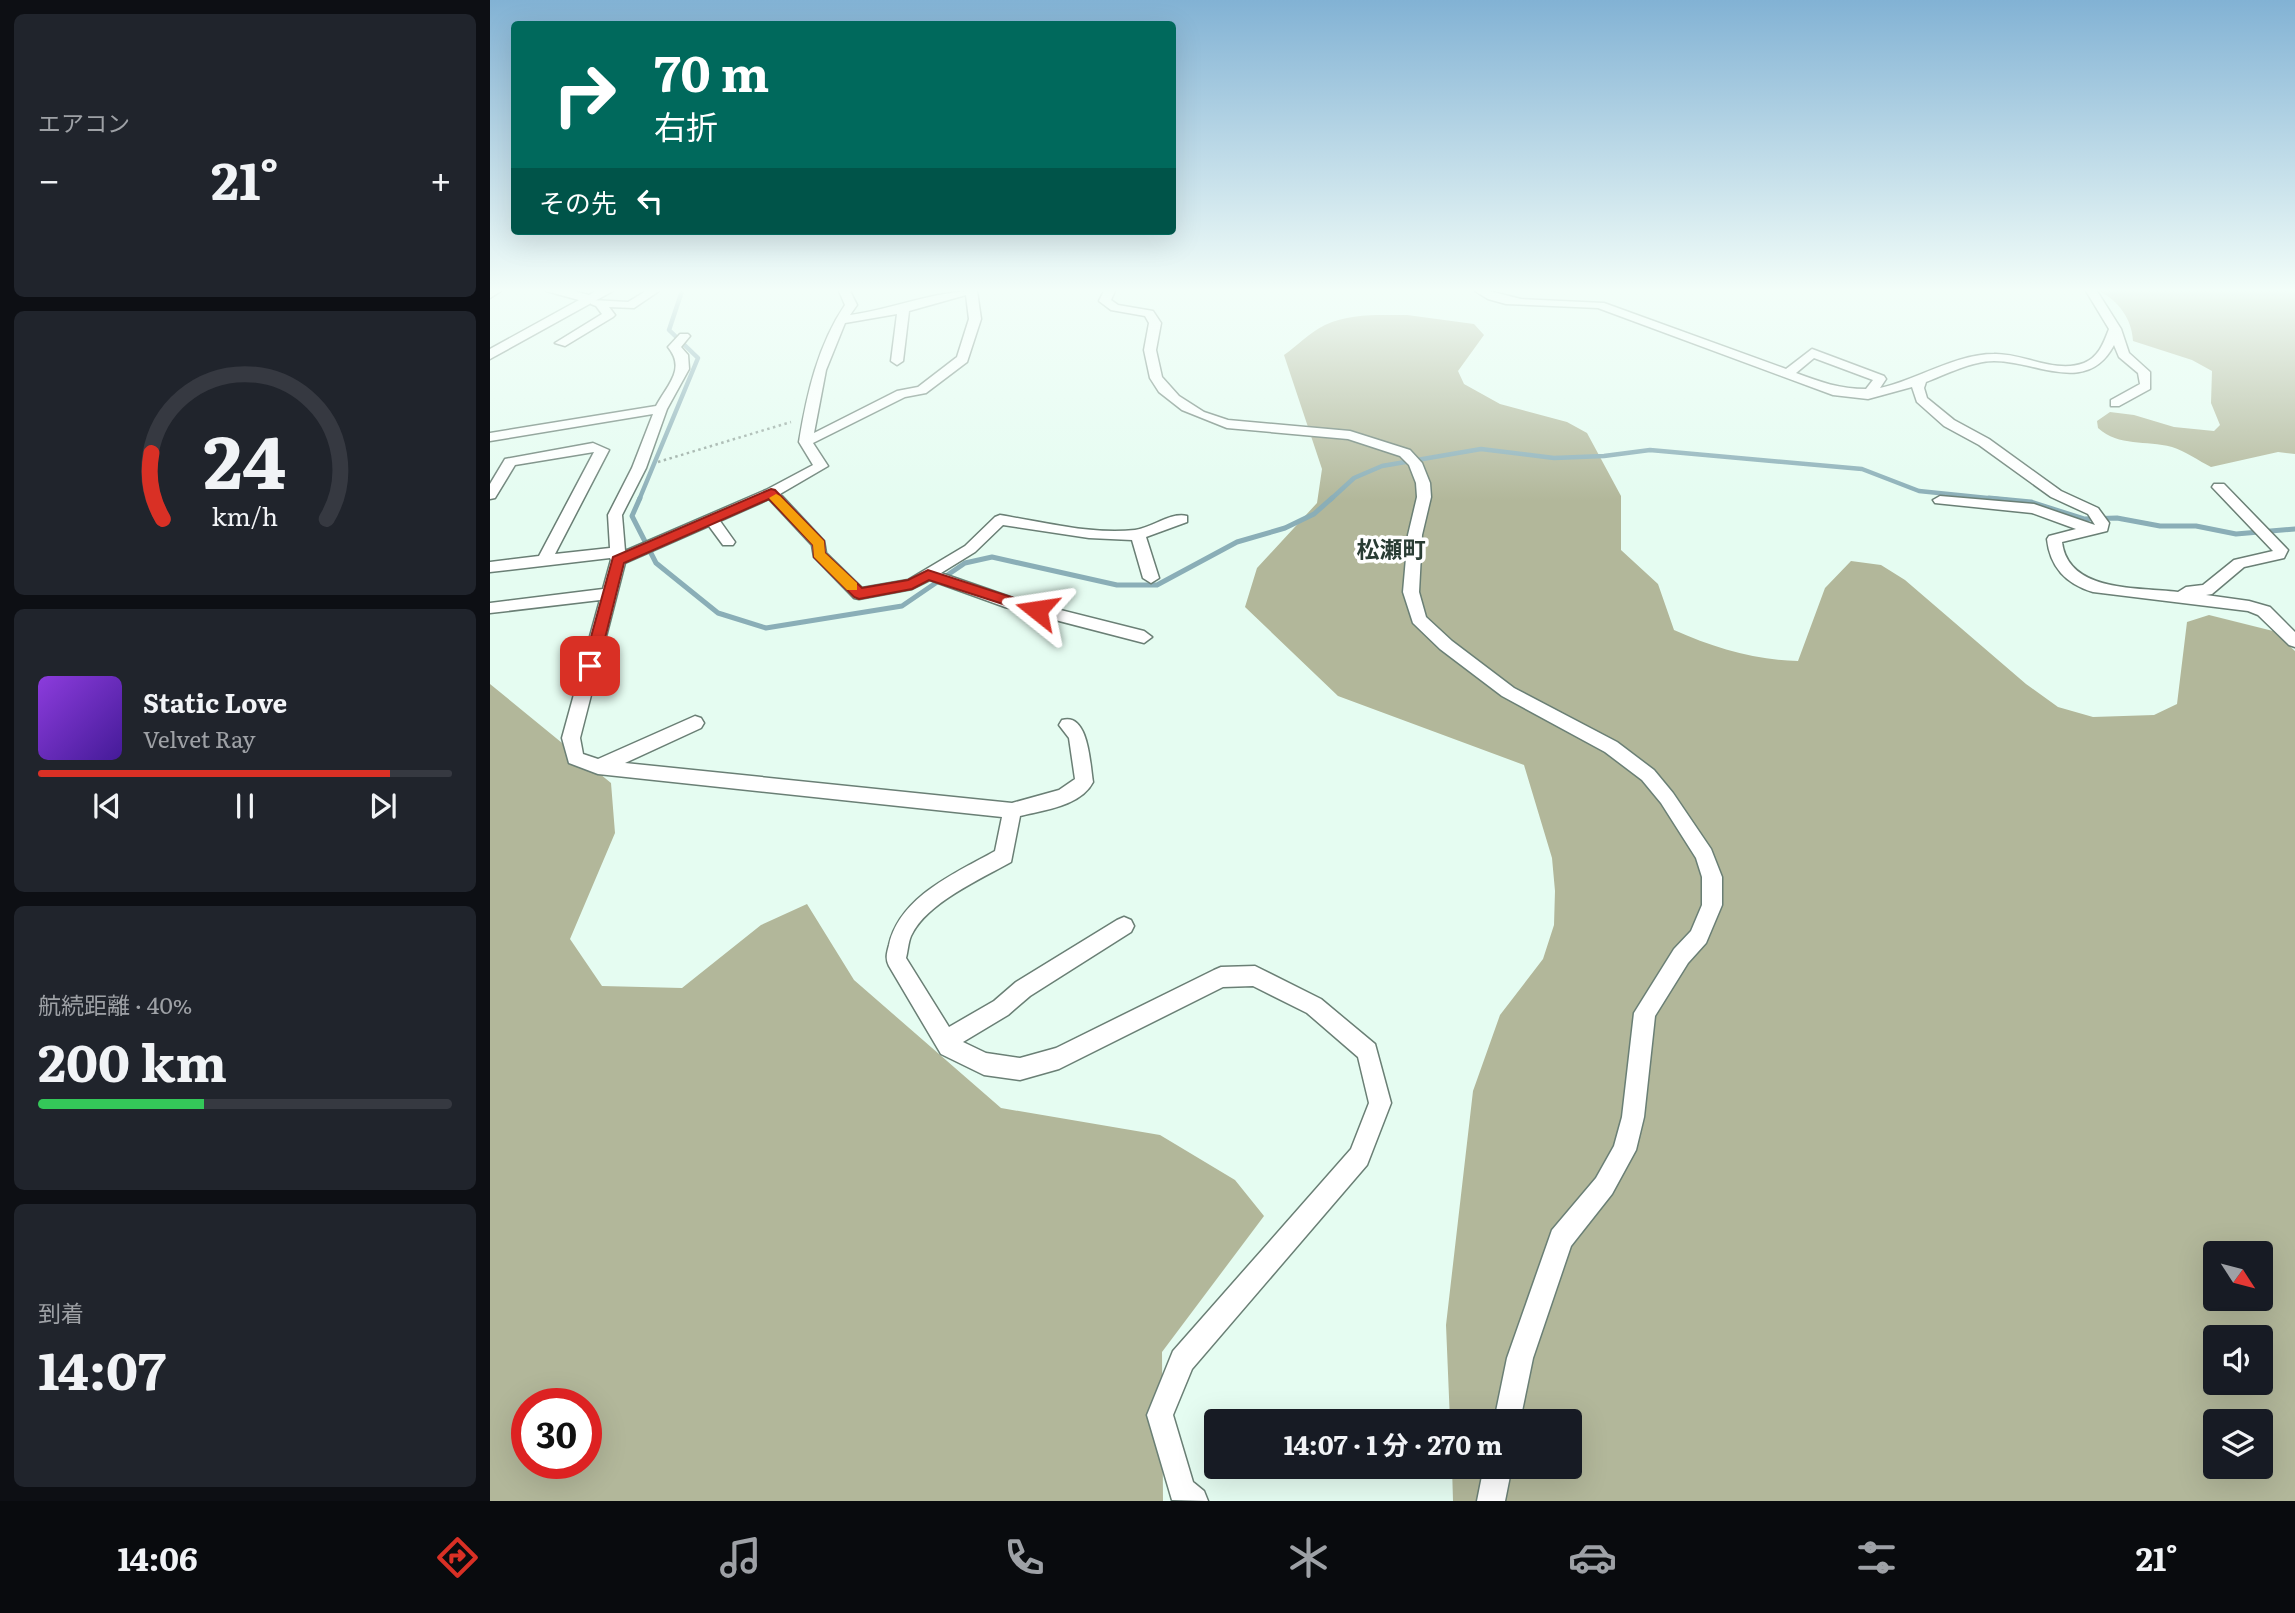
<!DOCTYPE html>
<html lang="ja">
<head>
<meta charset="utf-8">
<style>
  body { margin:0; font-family:Literata,"Noto Sans JP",serif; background:#20242c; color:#f1f3f6; height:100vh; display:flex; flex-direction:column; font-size:26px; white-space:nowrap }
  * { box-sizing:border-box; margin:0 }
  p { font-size:23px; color:#9ea1a6 }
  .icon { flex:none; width:38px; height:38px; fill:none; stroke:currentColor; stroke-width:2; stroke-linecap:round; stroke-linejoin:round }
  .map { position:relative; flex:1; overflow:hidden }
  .sheet { display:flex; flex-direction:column; gap:14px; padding:14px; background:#0d0f14; width:490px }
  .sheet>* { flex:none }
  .hud { position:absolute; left:21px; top:21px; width:665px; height:214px; border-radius:7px; box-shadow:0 7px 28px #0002; background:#00695c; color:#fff; overflow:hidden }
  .needle { width:46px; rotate:126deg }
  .buttons { position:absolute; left:1713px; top:1241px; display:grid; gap:14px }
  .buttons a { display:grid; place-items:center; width:70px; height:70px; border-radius:7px; background:#171b24; box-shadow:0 7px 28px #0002; font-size:35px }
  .speed { position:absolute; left:21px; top:1388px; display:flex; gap:14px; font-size:35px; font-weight:700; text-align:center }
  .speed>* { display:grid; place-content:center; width:91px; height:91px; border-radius:50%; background:#171b24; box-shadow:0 7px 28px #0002; line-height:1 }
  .speed .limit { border:10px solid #d22; background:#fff; color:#111 }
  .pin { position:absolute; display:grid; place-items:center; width:60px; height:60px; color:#fff; margin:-30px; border-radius:14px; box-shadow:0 4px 10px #0006 }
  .me { position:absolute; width:77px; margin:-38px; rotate:285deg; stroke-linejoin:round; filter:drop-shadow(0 0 5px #0008) }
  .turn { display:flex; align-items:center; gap:24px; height:147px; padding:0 28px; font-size:32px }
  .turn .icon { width:91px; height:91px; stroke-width:2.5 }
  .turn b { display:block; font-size:49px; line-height:60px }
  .then { display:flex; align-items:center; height:66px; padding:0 28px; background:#0003; gap:14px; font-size:26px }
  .big { font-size:52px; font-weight:700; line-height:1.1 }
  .sheet .card { flex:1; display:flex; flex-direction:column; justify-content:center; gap:10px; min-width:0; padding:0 24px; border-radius:10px; background:#20242c }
  .sheet .dial { align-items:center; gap:0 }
  .dial svg { height:182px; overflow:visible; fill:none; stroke:#363941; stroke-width:7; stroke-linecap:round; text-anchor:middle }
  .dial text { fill:#f1f3f6; stroke:none }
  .song { display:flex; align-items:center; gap:21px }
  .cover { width:84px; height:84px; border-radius:10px; background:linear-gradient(135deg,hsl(270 70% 55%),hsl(260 70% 35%)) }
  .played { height:7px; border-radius:4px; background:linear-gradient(90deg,#d93025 85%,#363941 85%) }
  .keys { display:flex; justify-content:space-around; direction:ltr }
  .heat { display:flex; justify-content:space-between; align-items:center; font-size:38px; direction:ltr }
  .charge { height:10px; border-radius:5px; background:linear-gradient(90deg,#34c759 40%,#363941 0) }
  .trip { position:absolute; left:714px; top:1409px; width:378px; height:70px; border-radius:7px; background:#171b24; box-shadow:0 7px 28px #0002; font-weight:700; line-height:70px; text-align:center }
  .tabs { display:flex; height:112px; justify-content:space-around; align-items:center; background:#090b0e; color:#9ea1a6 }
  .tabs .icon { width:49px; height:49px }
  .tabs .selected { color:#d93025 }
  .tabs b { font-size:32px; color:#f1f3f6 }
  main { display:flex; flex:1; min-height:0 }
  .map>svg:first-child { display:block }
  .forest { fill:#b2b79a; fill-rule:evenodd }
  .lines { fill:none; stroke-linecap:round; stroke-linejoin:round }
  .stream-far1 { stroke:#8aaeb7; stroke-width:4.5 }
  .stream { stroke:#8aaeb7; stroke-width:5 }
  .minor-casing { stroke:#6a7f75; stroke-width:3 }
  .tertiary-casing { stroke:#6a7f75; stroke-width:3 }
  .path { stroke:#96a79f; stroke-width:2.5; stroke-dasharray:2.5 3.5; stroke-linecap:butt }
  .minor { fill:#fff; fill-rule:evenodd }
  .tertiary { fill:#fff; fill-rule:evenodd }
  .route { fill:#d93025; stroke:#8d1f18; stroke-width:2 }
  .slow { fill:#f59e0b }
  .labels { text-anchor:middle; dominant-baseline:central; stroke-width:7; stroke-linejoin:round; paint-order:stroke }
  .quarter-label { font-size:23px; font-weight:bold; fill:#293c33; stroke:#fff }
</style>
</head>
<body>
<main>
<section class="sheet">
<div class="card"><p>エアコン</p>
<div class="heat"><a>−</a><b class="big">21°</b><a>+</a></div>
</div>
<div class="card dial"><svg viewBox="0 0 100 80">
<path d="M14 69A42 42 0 1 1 86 69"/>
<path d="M14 69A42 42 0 0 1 9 40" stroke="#d93025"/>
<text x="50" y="56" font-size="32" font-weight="700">24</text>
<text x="50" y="72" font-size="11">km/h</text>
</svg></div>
<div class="card">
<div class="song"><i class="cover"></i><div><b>Static Love</b><p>Velvet Ray</p></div></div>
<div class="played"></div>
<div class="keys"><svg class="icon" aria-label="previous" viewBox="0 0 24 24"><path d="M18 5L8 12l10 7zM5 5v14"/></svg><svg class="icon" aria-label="pause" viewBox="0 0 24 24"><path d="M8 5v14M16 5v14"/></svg><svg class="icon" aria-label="next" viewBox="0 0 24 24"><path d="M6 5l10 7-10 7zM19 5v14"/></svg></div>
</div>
<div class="card"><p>航続距離 · 40%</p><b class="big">200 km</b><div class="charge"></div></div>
<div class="card"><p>到着</p><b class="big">14:07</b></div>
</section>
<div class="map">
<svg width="1805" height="1501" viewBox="0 0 1805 1501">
  <rect width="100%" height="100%" fill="#e5fcf1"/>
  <path class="forest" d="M1610,291H1805V454L1788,452L1721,467C1709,461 1695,451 1682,447C1656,440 1629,447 1608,428L1607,421L1620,412L1644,415L1684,427L1724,431L1730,425L1721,403L1722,371L1702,360L1643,341C1642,319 1629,302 1610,291Z
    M917,315L984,324L994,335L968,371L974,384L1010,404L1077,422L1097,433L1131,496V550L1168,584L1184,630C1224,648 1265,660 1308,661L1335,588L1361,561L1391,565L1415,580L1536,684L1568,707L1603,717L1664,715L1687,704L1697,622L1719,615L1783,631L1805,651V1501H963L962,1467L1080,1466V1421H960L956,1325L983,1091L1010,1015L1053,959L1064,925L1065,891L1062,858L1034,765L848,696L755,607L767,568L827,503L832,469L794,355C807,346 820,332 835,325C860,313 889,315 917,315ZM1726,1253H1771V1298H1726ZM1726,1337H1771V1382H1726ZM1726,1421H1771V1466H1726Z
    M0,684L121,783L125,833L80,939L112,986L192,988L271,925L317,904L364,980L511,1108L670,1135L745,1180L774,1216L672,1352L673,1501H0ZM37,1404H96V1463H37Z"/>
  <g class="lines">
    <path class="stream-far1" d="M149,500L208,358L179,330L192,291
      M840,500L864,478L892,466L991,449L1064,458L1114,456L1160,450L1372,469L1429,491L1517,500"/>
    <path class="stream" d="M150,498L142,516L166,563L228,613L276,628L412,606L475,563L502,557L627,585H667L747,542L795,528L824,514L842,498
      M1499,498L1541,502L1594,519L1627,518L1670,526H1706L1746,534L1805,529"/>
    <g class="minor-casing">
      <path id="minor" d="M0,291H11L0,298Z
        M156,291H169L144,308L119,307L125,315L123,317L75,346L65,343L112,314L106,306L101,304V300L138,302Z
        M349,291H360L367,305L360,315C403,309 444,291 487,291L491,319L477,362L436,393L415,397L323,443L338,466L290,494L334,541L336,553L372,588L418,580L475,546L505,517L510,515C553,522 602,535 645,530C662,528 680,512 697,516V522L656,537L669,578L661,583L653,578L642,540L599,538L513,525L485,552L451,573L523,598L654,631L662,637L654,643L515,607L440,580L422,589L369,599L364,598L324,557L322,545L279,499L230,521L245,542L243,545H233L219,526L135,563L90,738L93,754L108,759L205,716L211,718L214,723L211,728L135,763L522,803L569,790L585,779L579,738L569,725L572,720C599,712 600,765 603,782C591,806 554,810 530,816L521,862C491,879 436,903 421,936C418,943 418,951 416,958L459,1027L504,1001L526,982L627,920L634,917L641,920L644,926L641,932L540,996L518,1015L473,1042L496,1053L530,1058L566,1048L724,970L731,967L765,966L831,999L885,1044L901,1103L877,1165L702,1369L683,1415L703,1482L714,1491L718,1501L682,1500L657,1415L683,1351L861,1149L879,1103L868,1057L817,1013L763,986L733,987L569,1069L530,1080L494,1075L451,1054L399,966C395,958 397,953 399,945C410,896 466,873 505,851L512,817L108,774L79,763L72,738L110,600L0,613V603L113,589L121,560L120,558L0,572V562L49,556L104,452L25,465L5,498L0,499V484L15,459L103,443L119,450L65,554L120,548L118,515L142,468L163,414L0,441V433L166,406C178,384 196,369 178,347L190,334H198L200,336L191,347L198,355L199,369L177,409L156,468L132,515L135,551L276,490L323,465L309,442C317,393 328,345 355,305ZM476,295L479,319L467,357L428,387L407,391L324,433L336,370L355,323L407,314L401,361L407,365L413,361L419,311Z
        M614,291H625L621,300L628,305L663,311L671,323L666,350L672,377L689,396L714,412L738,420L860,431L920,450L932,463L940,483L941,497L932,535L929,592L936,617L962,641L1024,688L1127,742L1164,770L1183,793L1221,849L1232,877V905L1216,943L1198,963L1165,1016L1154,1117L1146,1150L1122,1194L1081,1246L1043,1358L1030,1421H1004L1017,1358L1062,1230L1106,1178L1124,1146L1132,1117L1144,1013L1184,949L1201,931L1212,905V877L1206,858L1171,803L1152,780L1115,752L1012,696L950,649L923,623L913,592L918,535L927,497L926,483L919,465L910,456L858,439L737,428L692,410L669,392L660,378L654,350L659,323L655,316L621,310L609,301Z
        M985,291H999L1031,299L1114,303L1296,369L1322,349L1394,376L1396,379L1390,388C1427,380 1465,354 1504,354C1533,353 1565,374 1594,363C1609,357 1614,342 1619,329L1596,291H1607L1631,329L1639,353L1660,372V389L1629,406H1621V400L1650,384L1648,373L1629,357L1624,345C1597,396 1547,361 1504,361C1482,361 1457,374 1436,382L1434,388L1437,398L1464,420L1499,439L1571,491L1608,508L1619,523L1617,531L1572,542C1578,593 1649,587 1688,592L1696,587L1713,585L1744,560L1783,551L1722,487L1724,484H1734L1798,550L1794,558L1754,567L1722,594L1716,595L1759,601L1780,607L1805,632V647L1799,645L1768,615L1758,611L1603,592C1576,584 1560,567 1557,539L1559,536L1586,529L1542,513L1445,503L1443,500L1450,496L1544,504L1605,525L1598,514L1561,497L1489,445L1454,426L1427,402L1422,387L1378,399L1343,395L1108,308L1016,304L998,299ZM1324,358L1383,380L1376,389C1350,389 1330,382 1306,373Z
        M994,1466H1022L1015,1501H987Z"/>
    </g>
    <g class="tertiary-casing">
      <path id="tertiary" d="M56,291H83L99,295L106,291H123L0,359V349L89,300Z"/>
    </g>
    <path class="path" d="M168,462L301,422"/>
    <use href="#minor" class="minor"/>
    <use href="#tertiary" class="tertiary"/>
  </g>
  <linearGradient id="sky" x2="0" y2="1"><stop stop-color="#82b2d4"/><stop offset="0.58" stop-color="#f3fef9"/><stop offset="1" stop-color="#f3fef9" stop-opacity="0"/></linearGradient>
  <rect width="1805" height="501" fill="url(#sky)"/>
  <path class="route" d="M281,489L285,490L334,541L335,553L372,588L418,580L438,570L552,607L554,610L547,615L439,580L422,589L369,599L364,597L324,557L323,545L279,499L134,563L108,666L106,670H95L93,666L123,557Z"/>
  <path class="slow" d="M286,494L290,496L334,541L335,553L367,583V590H357L324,557L323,545L279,498Z"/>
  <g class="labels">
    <g class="quarter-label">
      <text x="901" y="548">松瀬町</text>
    </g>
  </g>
</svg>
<div class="buttons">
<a><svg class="needle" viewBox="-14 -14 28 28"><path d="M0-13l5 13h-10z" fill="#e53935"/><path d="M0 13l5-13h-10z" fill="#9ea1a6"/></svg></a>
<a><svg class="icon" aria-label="sound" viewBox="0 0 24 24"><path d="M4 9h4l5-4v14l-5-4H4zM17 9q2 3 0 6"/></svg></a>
<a><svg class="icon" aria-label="layers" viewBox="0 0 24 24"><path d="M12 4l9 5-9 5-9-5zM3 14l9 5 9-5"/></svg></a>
</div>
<div class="speed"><div class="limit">30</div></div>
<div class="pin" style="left:100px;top:666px;background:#d93025"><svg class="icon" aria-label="arrive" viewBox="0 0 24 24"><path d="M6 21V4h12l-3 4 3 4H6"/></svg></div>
<svg class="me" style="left:547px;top:610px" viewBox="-20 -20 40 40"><path d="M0-17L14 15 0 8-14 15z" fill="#d93025" stroke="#fff" stroke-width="4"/></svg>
<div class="trip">14:07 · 1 分 · 270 m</div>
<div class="hud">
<div class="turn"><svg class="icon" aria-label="right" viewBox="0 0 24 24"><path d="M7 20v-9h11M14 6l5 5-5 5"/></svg><div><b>70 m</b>右折</div></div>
<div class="then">その先<svg class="icon" aria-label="left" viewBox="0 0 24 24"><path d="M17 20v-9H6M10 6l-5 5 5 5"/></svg></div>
</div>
</div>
</main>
<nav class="tabs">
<b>14:06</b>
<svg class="icon selected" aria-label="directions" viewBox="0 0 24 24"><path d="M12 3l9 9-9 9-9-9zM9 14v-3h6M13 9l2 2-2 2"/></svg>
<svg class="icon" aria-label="music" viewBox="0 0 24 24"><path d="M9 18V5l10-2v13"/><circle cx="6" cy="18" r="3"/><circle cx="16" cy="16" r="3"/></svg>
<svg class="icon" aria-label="phone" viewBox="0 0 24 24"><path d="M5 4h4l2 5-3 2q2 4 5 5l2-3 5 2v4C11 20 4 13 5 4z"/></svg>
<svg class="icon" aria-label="climate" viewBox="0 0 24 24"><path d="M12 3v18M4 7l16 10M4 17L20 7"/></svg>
<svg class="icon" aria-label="car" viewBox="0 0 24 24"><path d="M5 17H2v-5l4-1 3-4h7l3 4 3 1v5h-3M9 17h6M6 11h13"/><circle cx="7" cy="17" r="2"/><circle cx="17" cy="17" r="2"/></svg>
<svg class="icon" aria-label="filters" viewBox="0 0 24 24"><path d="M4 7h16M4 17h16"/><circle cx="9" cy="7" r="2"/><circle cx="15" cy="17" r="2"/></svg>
<b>21°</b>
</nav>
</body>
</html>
